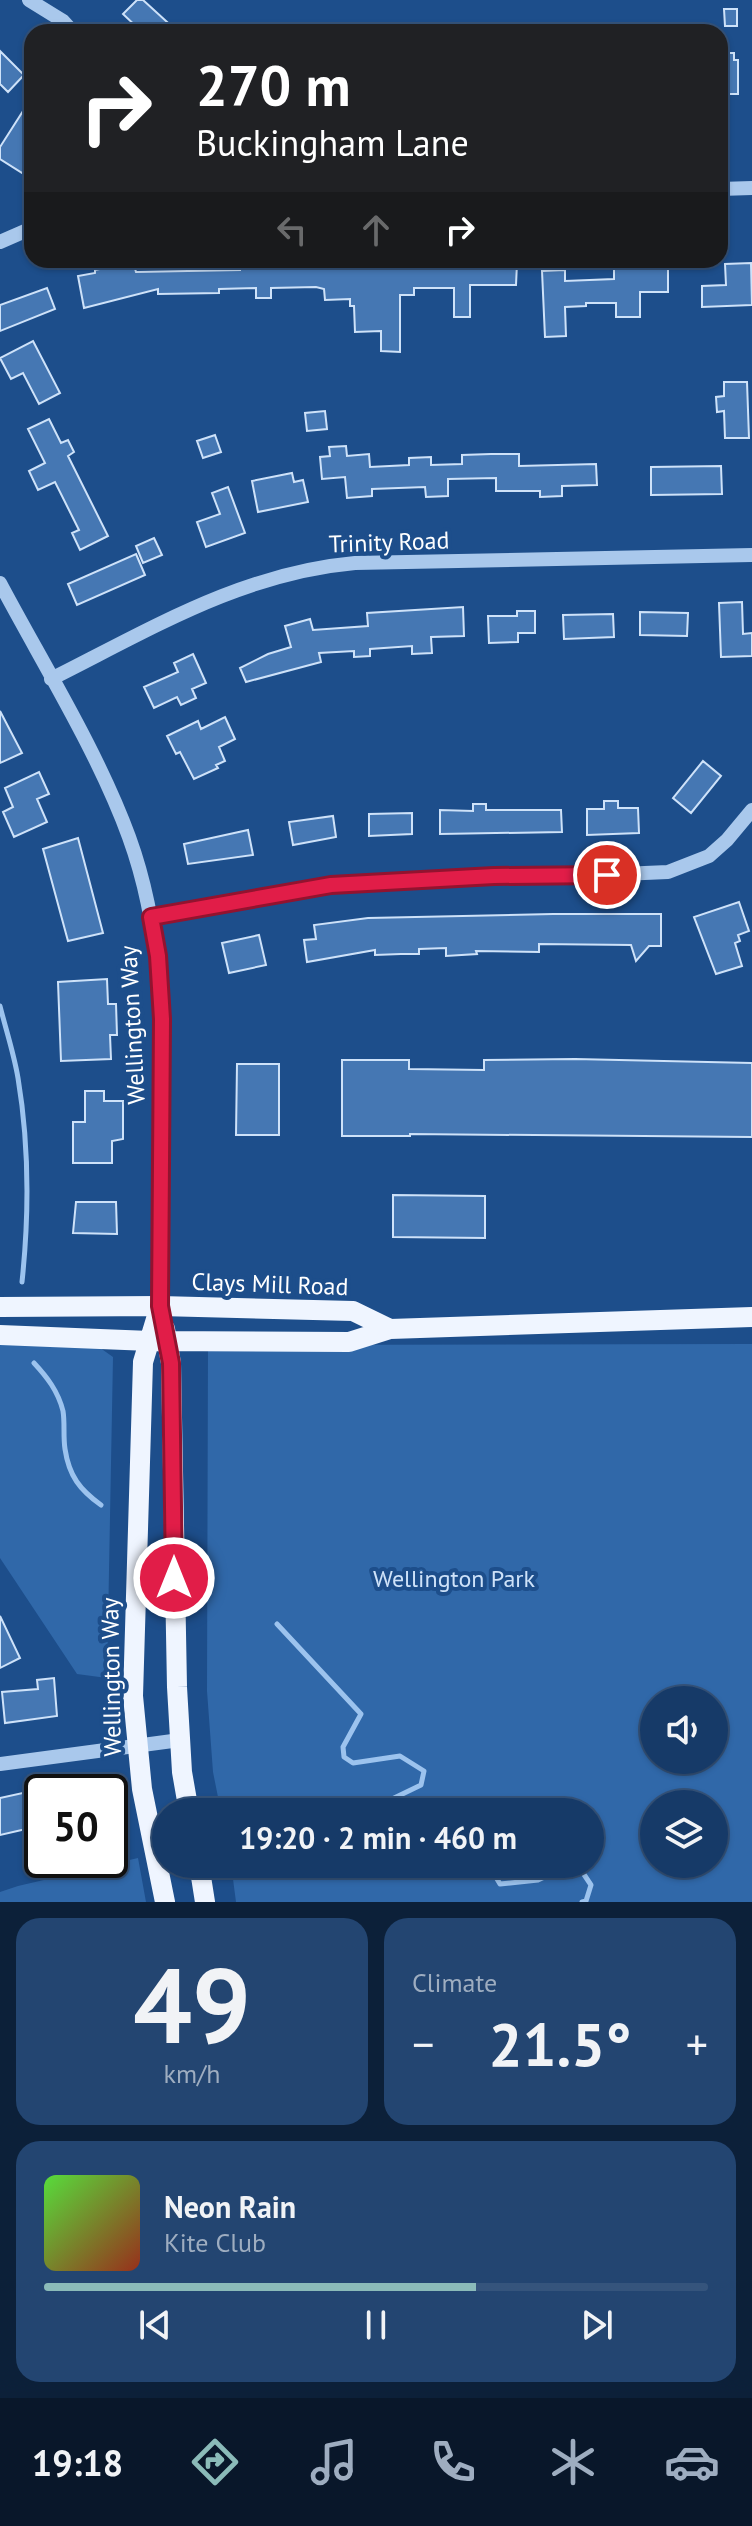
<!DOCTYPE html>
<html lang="en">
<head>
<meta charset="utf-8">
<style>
  body { margin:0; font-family:"PT Sans",sans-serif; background:#234571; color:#f1f3f6; height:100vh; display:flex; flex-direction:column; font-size:30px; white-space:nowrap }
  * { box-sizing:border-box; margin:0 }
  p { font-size:26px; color:#9eadc0 }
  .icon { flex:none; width:44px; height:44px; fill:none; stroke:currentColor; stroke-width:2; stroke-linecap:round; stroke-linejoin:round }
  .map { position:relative; height:1902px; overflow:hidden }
  .sheet { display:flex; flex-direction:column; gap:16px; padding:16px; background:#0c2039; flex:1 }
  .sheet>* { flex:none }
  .hud { position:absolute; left:24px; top:24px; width:704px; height:244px; border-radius:24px; box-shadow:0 2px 6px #0004,0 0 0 2px #35547c; background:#202124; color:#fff; overflow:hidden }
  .tools { position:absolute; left:640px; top:1686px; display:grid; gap:16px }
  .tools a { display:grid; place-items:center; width:88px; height:88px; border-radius:50%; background:#163a68; box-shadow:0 2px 6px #0004,0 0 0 2px #35547c; font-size:40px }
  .speed { position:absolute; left:24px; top:1774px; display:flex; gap:16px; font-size:40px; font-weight:700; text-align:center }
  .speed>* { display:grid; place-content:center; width:104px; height:104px; border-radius:50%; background:#163a68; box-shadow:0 2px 6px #0004,0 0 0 2px #35547c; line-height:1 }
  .speed .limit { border:4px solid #111; border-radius:12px; background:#fff; color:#111 }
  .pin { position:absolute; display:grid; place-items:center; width:68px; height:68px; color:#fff; margin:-34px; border:4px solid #fff; border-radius:50%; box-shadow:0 2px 8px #0007 }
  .me { position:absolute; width:88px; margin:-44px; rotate:0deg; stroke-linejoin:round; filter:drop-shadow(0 0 6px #0008) }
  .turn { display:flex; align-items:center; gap:28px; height:168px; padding:0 40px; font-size:36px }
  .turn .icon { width:104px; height:104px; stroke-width:2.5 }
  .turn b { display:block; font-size:56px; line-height:68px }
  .lanes { display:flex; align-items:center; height:76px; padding:0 40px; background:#0003; justify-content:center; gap:40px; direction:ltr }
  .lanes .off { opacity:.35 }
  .big { font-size:60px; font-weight:700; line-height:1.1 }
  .sheet .widget { flex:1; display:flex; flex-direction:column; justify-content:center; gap:12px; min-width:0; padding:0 28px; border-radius:24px; background:#234571 }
  .sheet .dial { align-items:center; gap:0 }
  .dial b { font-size:104px; line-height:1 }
  .song { display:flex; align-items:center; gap:24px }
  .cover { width:96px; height:96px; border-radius:12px; background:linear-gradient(135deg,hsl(110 70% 55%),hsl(10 70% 35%)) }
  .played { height:8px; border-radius:4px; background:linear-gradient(90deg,#8bbbb9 65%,#35547c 65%) }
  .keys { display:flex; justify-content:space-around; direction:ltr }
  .heat { display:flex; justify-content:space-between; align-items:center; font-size:44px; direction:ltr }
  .sheet .tiles { flex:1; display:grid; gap:16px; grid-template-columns:1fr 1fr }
  .widget:last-child { grid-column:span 2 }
  .trip { position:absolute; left:152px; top:1798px; width:452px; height:80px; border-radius:40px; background:#163a68; box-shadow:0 2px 6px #0004,0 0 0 2px #35547c; font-weight:700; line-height:80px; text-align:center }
  .tabs { display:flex; height:128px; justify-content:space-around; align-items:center; background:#09172a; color:#9eadc0 }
  .tabs .icon { width:56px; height:56px }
  .tabs .current { color:#8bbbb9 }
  .tabs b { font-size:36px; color:#f1f3f6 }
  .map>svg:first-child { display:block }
  .green { fill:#3068a9; fill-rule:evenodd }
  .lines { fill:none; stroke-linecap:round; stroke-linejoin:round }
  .stream { stroke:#9cc3ee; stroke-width:5 }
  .building { fill:#4577b3; stroke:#cee2f9; stroke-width:2 }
  .minor { stroke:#a9c8ec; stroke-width:14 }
  .major { stroke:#eff5ff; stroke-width:20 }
  .route-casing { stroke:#92132f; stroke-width:20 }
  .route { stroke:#e11d48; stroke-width:14 }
  .labels { text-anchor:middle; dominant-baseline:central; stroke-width:8; stroke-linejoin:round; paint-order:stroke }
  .street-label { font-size:24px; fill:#fff; stroke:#1d4e8b }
  .park-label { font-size:24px; fill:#cee2f9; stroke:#1d4e8b }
</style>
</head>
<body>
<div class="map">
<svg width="752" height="1902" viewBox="0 0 752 1902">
  <rect width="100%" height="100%" fill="#1d4e8b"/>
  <path class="green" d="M752,1344V1902H236L231,1864H590V1812H221L213,1772L207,1691L208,1345ZM654,1700H714V1760H654ZM654,1804H714V1864H654Z
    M0,1345H96L113,1357L107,1678L77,1674L0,1558Z
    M138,1858L146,1902H0V1892L18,1886Z"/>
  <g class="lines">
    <path class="stream" d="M0,1006C6,1030 14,1054 18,1078C29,1144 29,1216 22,1282
      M34,1363C47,1377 58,1391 63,1411C65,1423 63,1436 65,1449C69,1476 80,1490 101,1505
      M277,1624L361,1714L343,1747L344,1757L353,1763L400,1756L424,1771L421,1785L390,1800L378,1812
      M420,1812L422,1805L444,1812
      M488,1864L500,1884L538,1880L564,1868L579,1867L591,1885L586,1901L582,1902"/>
  </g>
  <path class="building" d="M137,0H143L178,32H142L123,14Z
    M724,9H737V26H725Z
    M0,51L24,75L8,92L0,84Z
    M720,53H734V60H738V94H720Z
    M32,97V140L24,153L32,158V168L27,176L0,159V147Z
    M240,260H260V267L381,264V260H398V265L517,263L516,285H470V317H454V288H414V295H400V352L381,351V331L355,332L354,306H350V299L325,300L324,289L316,287L271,288V298H256V288L219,289V293L158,294V289L84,308L78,276L95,273V270L133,262L136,272L240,270Z
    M751,263L752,305L702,307V286L726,285L725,264Z
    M614,268H668V292H640V317H616V303H586V306L565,307L566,336L545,337L542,271L565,270V281L614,279Z
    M47,288L55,309L0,331V305Z
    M33,341L60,393L39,404L23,373L11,379L0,358Z
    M724,382H747L749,438H725L724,411L717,412L716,397L724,396Z
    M325,411L327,429L307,431L305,413Z
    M49,419L61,443L68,440L74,452L68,456L108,536L80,550L72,533L79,530L55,482L38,490L29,471L45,463L28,429Z
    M215,435L221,452L203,458L197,441Z
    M346,446L347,456L369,454L370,467L409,465V458L431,457V465L462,464V455L491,454H519V466L596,464L597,485L562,486V496L540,497V491H496V478L448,479V496L426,497L425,487L372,489V496L347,498L345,477L322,479L320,457L330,456L329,447Z
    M721,466L722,494L651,495V467Z
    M292,473L294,482L303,480L308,502L258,512L252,481Z
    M228,487L245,533L206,547L197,522L220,514L212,493Z
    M154,538L162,555L143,563L136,546Z
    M136,554L145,575L77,605L68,584Z
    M742,602L743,634L752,633V656L721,657L719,603Z
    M463,607L464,636L431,637L432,653L412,654V646L370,649V656L354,657V651L319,653L321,662L246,682L240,668L268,654L291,647L285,626L310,619L313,630L368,626L367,613Z
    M517,611H535V633H518V642L489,643L488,616H517Z
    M640,612L688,613L687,636L640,635Z
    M613,614L614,637L564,639L563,615Z
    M193,654L206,683L192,689L196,698L181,705L177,697L154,708L144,687L178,672L174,663Z
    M0,711L22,753L0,763Z
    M225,717L235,739L219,747L225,761L216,765L218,768L194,779L180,752L176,754L167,736L198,721L201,729Z
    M703,761L721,776L691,813L673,798Z
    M39,772L49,794L37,799L47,822L14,837L3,812L13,807L5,788Z
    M604,801H618V808H638L639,833L587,835V809H604Z
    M473,804H486V810H561L562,832L440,834V810L473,811Z
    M412,813V834L369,836V814Z
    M333,816L336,837L293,845L289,822Z
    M248,830L253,855L188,864L184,844Z
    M78,838L103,933L68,941L43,849Z
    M739,902L749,931L738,935L740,941L735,943L742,966L716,974L694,917Z
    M553,914H661V946H649L636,961L631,945L539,944V952L476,951L477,954L446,956V948L419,949V954H401L375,955V950L307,962L304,940L316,939L314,925L368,918Z
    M259,935L266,965L229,973L222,943Z
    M107,979L108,1004H116L117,1035H110L111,1059L61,1061L58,982Z
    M575,1059L752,1063V1137L410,1134V1136H342V1060H409V1069L484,1070V1060Z
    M237,1064H279V1135H236Z
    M85,1091H104V1101H123V1139L112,1141V1163H73V1122H85Z
    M393,1195L485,1196V1238L393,1237Z
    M76,1202H116L117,1234L73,1233Z
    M0,1616L20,1658L0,1668Z
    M54,1678L57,1716L5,1723L2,1692L38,1689L37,1680Z
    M40,1787L42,1838L27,1839L26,1829L0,1835V1798L23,1793V1789Z"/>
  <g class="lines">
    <path class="minor" d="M29,0L63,21L73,32
      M720,189L752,188
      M0,242L32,228
      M0,583C43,664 98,752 129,837C163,930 163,1027 162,1124C161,1185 161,1246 160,1306
      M51,679C151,629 242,573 355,563L752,555
      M151,917L331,885L494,876H575L668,872L709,856L727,840L752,810
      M0,1764L180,1740"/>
    <path class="major" d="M160,1306L143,1362L133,1696L142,1789L165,1902
      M0,1307L160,1306L353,1311L390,1329
      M165,1329L171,1363L177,1687L182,1772L189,1812
      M0,1335L150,1341L349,1342L390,1329L752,1317
      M199,1864L205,1902"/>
  </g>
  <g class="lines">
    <g class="route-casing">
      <path id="route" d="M174,1578L171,1363L160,1306L162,1019L158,956L151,917L331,885L494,876L607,875"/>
    </g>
    <use href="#route" class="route"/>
  </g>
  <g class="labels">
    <g class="street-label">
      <text transform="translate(389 542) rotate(-2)">Trinity Road</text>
      <text transform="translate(132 1025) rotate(-93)">Wellington Way</text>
      <text transform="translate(270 1284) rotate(2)">Clays Mill Road</text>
      <text transform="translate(111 1677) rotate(-91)">Wellington Way</text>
    </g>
    <g class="park-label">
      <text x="454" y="1578">Wellington Park</text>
    </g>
  </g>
</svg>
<div class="tools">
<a><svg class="icon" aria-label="sound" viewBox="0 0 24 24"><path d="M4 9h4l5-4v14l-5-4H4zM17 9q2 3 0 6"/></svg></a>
<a><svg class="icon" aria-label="layers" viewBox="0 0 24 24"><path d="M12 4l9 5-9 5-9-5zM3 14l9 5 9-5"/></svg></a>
</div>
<div class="speed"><div class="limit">50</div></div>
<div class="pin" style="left:607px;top:875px;background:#d93025"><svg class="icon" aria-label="arrive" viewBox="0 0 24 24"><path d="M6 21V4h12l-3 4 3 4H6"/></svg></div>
<svg class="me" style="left:174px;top:1578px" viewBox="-20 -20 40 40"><circle r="17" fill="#e11d48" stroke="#fff" stroke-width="3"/><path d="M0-11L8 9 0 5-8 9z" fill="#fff"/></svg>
<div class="trip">19:20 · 2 min · 460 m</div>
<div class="hud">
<div class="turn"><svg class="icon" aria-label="right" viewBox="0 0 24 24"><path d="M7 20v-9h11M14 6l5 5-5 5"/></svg><div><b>270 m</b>Buckingham Lane</div></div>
<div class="lanes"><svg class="icon off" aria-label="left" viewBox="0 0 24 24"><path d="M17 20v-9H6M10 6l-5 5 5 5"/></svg><svg class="icon off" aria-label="ahead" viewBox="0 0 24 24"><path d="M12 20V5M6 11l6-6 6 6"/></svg><svg class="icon" aria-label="right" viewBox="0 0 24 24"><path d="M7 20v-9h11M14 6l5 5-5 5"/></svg></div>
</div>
</div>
<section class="sheet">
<div class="tiles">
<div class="widget dial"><b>49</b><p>km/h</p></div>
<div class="widget"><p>Climate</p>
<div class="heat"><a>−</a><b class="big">21.5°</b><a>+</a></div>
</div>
<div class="widget">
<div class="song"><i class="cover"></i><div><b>Neon Rain</b><p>Kite Club</p></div></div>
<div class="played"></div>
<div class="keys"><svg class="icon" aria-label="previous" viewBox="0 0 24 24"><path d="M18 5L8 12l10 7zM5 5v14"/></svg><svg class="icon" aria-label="pause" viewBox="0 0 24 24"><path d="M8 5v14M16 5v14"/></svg><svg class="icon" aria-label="next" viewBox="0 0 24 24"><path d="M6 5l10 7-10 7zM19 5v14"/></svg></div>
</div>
</div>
</section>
<nav class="tabs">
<b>19:18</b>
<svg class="icon current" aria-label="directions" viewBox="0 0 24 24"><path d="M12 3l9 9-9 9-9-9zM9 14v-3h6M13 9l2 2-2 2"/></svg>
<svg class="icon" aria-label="music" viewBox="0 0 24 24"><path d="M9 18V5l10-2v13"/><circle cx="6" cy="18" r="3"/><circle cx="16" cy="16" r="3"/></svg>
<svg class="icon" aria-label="phone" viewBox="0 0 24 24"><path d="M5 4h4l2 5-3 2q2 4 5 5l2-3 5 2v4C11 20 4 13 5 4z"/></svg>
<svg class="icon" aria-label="climate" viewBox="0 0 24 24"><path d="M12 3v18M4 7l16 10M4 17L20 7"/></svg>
<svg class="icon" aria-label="car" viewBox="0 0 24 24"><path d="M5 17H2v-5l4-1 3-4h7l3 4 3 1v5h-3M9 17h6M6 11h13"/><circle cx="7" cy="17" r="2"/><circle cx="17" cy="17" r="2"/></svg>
</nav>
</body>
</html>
